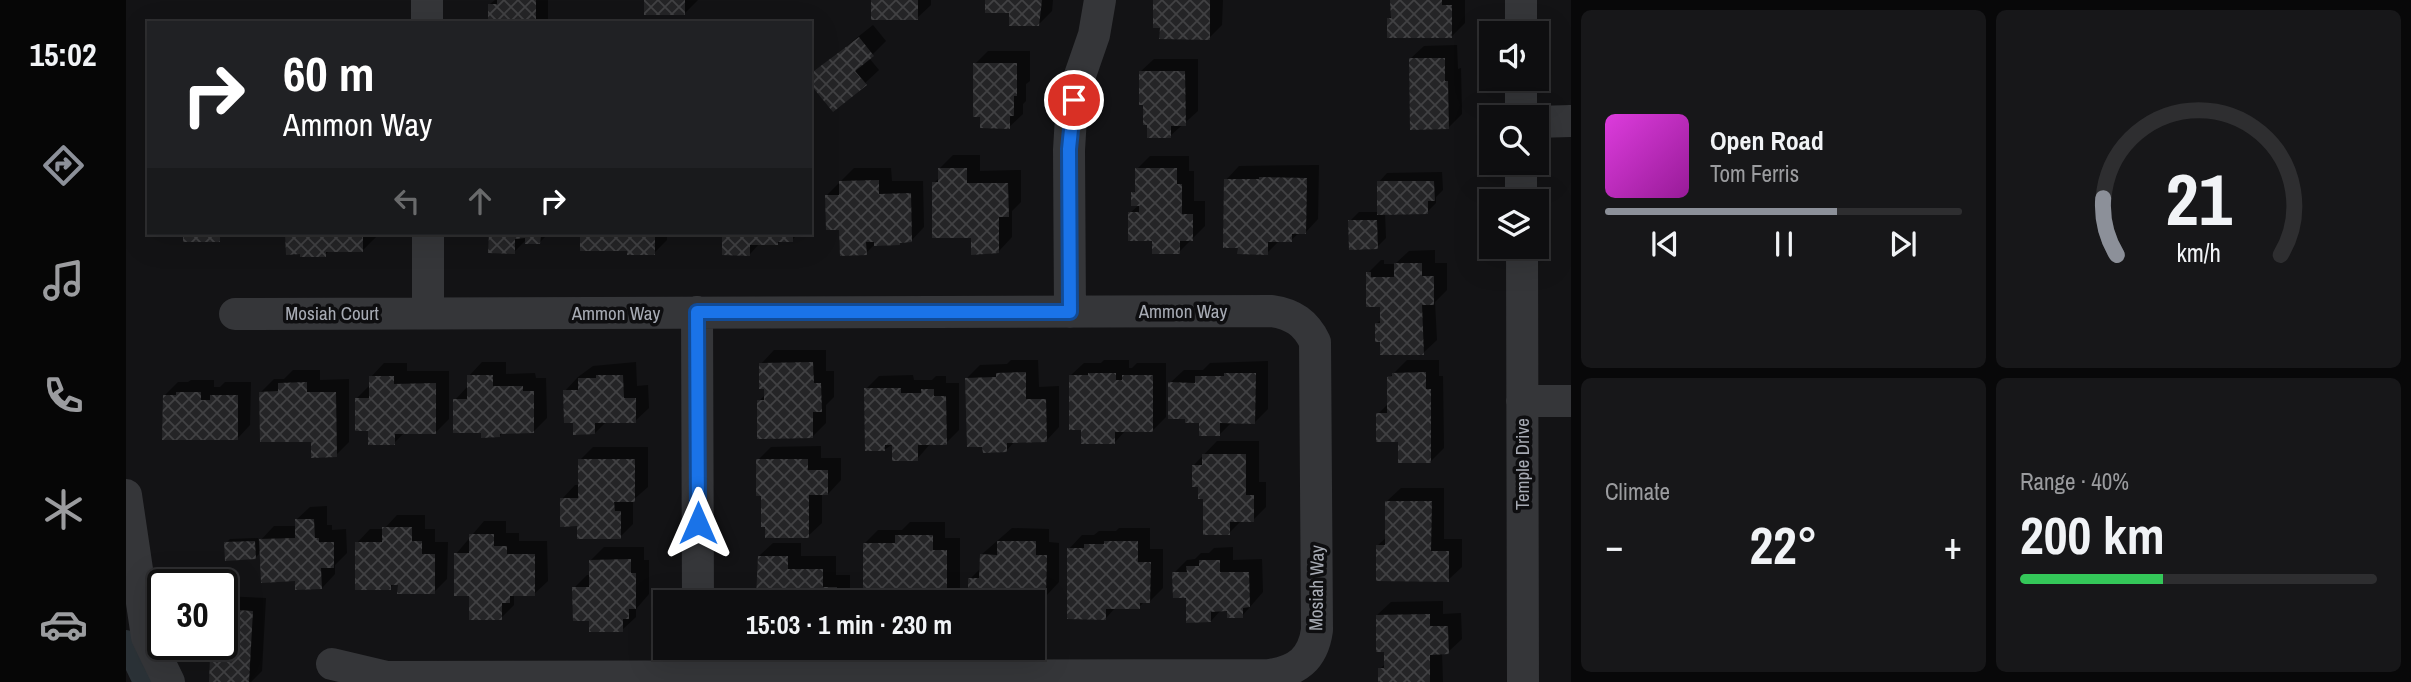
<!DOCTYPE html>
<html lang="en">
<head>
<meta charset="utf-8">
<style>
  body { margin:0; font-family:"Archivo Narrow",sans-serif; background:#171719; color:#f1f3f6; height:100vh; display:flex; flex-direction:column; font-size:26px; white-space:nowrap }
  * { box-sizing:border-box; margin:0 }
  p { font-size:23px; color:#9b9c9f }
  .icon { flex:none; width:38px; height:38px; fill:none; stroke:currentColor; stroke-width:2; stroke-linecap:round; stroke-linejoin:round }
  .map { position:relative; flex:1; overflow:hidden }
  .sheet { display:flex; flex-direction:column; gap:10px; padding:10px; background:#080809; width:840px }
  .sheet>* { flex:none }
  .hud { position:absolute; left:21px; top:21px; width:665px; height:214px; border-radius:0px; box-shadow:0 7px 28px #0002,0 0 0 2px #2e2e30; background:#202124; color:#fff; overflow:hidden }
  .fabs { position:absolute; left:1353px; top:21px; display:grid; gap:14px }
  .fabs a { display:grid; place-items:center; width:70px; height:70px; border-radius:0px; background:#0e0e10; box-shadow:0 7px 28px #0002,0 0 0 2px #2e2e30; font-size:35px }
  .speed { position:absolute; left:21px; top:569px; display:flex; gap:14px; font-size:35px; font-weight:700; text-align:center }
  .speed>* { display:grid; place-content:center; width:91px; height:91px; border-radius:50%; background:#0e0e10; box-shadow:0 7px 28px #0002,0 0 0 2px #2e2e30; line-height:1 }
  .speed .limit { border:4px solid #111; border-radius:10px; background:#fff; color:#111 }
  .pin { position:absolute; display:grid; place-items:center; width:60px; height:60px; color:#fff; margin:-30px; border:4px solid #fff; border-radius:50%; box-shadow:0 2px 7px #0007 }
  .me { position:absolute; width:77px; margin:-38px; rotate:0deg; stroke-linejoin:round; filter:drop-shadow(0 0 5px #0008) }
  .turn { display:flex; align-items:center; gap:24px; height:147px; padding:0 21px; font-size:32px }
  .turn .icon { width:91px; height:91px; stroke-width:2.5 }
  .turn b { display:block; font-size:49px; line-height:60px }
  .lanes { display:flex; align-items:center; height:66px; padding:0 21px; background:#0003; justify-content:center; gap:35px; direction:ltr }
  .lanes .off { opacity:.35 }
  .big { font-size:52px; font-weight:700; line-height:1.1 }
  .sheet .card { flex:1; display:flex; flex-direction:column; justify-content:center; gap:10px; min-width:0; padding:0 24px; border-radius:10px; background:#171719 }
  .sheet .dial { align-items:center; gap:0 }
  .dial svg { height:182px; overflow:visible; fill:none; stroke:#2e2e30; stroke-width:7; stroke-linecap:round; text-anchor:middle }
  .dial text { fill:#f1f3f6; stroke:none }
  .song { display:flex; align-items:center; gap:21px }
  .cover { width:84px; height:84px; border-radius:10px; background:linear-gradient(135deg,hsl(300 70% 55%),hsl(300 70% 35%)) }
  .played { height:7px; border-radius:4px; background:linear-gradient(90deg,#8c9099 65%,#2e2e30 65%) }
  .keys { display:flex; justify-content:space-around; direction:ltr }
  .heat { display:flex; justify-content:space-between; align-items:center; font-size:38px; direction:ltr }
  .charge { height:10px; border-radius:5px; background:linear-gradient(90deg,#34c759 40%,#2e2e30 0) }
  .sheet .tiles { flex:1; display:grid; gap:10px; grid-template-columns:repeat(2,1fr) }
  .trip { position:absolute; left:527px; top:590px; width:392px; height:70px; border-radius:0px; background:#0e0e10; box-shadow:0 7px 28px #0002,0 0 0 2px #2e2e30; font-weight:700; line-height:70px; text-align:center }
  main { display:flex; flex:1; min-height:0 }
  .tab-bar { display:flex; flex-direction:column; width:126px; justify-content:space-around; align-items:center; background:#060606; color:#9b9c9f }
  .tab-bar .icon { width:49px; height:49px }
  .tab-bar .on { color:#8c9099 }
  .tab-bar b { font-size:32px; color:#f1f3f6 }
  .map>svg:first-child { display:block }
  .shadow { fill:#0007 }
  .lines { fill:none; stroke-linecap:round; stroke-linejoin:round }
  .canal { stroke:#2b3237; stroke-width:24 }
  .building { fill:url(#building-cross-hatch) }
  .minor { stroke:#353639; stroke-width:32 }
  .route-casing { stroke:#114b97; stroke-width:18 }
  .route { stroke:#1a73e8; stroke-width:12 }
  .labels { text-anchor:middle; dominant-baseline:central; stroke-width:7; stroke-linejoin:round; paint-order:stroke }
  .street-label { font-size:19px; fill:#a7abb4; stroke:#0e0e10 }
</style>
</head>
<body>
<main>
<nav class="tab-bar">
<b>15:02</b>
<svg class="icon on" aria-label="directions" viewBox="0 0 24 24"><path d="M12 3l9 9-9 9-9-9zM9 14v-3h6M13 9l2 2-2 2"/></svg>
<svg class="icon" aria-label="music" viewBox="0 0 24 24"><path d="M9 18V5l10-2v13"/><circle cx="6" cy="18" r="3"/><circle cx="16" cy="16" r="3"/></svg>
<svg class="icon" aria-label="phone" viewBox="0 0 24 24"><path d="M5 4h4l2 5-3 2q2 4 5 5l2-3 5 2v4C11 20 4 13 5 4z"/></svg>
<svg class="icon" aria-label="climate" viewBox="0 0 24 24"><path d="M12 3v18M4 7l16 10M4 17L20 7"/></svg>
<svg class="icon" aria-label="car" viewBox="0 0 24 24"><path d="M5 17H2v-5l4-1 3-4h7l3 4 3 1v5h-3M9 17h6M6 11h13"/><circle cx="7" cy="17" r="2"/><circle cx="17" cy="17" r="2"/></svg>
</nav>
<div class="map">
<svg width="1445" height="682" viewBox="0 0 1445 682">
  <defs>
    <pattern id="building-cross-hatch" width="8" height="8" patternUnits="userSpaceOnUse" patternTransform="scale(1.75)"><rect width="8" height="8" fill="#242426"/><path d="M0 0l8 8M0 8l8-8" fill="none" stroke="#414143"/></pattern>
  </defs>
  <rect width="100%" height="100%" fill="#131315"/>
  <path class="shadow" d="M369,0H422V22L364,23V4Z
    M520,0H572L559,13Z
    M746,0H805V5L791,18Z
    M861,0H927L926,11L913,24Z
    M1029,0H1097L1096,25L1083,38L1035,26Z
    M1266,0H1339V23L1326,36L1263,19L1266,15Z
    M747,25L760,41L743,58L753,70L739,83L684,75Z
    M1331,45L1332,69L1335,68L1336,114L1322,128L1284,59L1298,46Z
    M862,51H904V81L900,84V101L897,104V114L883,127L849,64Z
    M1028,59H1072V111L1044,136L1014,72Z
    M827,155H854V171L895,170V202L886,211V237L873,251L808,183L814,177L813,169Z
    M1024,156H1063V171H1068V201H1079V226L1053,252L1028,239L1004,213L1013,205L1007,193L1011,189V169Z
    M1193,165L1192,219L1179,233H1173L1165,240H1154L1141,253L1100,180L1113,166Z
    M728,168H765L766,181H797L798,227L785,241L749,244L740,253L715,228L701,195Z
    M1316,172L1317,190L1310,197V203L1301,212L1259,213L1260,238L1251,247L1224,221L1233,212H1253V182L1261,173Z
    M161,233H250V237L237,250H204L199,255L161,253Z
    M364,233H434L422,234L414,242L401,239L388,252H364Z
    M456,233H541V240L528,253L503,250H456Z
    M598,233H673L666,240H655L652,244L634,243L624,254L597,253Z
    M1309,250V263H1321V290L1309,302L1311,340L1297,353L1256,340L1250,324L1256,319V305L1242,273L1255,260H1258V264H1269L1283,251Z
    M648,350H700V371H708V397L700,405V423L687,436L633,401L640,394L635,364Z
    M885,360H912L913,387L933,386V427L920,441H889L880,451L858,445L841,378L854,365L881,364Z
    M978,360H1003V368H1006L1011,363H1040V417L1027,430H1000L989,442L944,376L958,363H975Z
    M1281,360H1313V376H1317L1318,448L1305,461L1274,440L1252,414L1263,403V378Z
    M1142,361V409L1129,422H1106L1093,435L1075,422L1044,383L1058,370H1077L1084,363Z
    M356,362H380V374L409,373L410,378H420L421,418L407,432H377L374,436L357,431L329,400L342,386L343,376Z
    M510,362L511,386L522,385L523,408L509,421L480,422L469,433L449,421L439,391L452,377L467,366Z
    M258,363H281V371H323V419L310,432H279L268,443L244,429L230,399L244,385L245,377Z
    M167,370H194V380L223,379V442L210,455L186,440L135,392L148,379H158Z
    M787,375L788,380H806L810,376H820V383H833V430L820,443H805L791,459L767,444L758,450L740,389L753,376Z
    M65,380H88V387H94L99,382H125L124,425L111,439L38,396L52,382H62Z
    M1091,441H1133V482H1140V507L1127,520H1116L1103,533L1078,497L1067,466Z
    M695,446V458H715V480L702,494H696V523L682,536L632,460L645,447Z
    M467,447H522V487L507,500V524L494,537L453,525L436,499L449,485H454V460Z
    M1275,488H1318V539H1336V567L1322,580L1252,545L1261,537V501Z
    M201,506V525H206V530L220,529L221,553L209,565V574L196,588L171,580L135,552L129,558L100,543L104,539L132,538L133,542L148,526H171L170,520L184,507Z
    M271,515H299V529H309V542H322L321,579L308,592L274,583H269L264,588L231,543L244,529H258Z
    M358,521H380V533H393V541H421L422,581L408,594L388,596V605L375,618L345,594L330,554Z
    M784,522H819V538H834V595L826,602H739V543L752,530H776Z
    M886,528L923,529V542L933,543V582L920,596H912L907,600L844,602V579L855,568V555Z
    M993,528H1024V549H1037V588L1024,601H1019L1013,607H990L980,618L943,549L956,535H968L973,531H990Z
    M647,543H675V556H710V575H724V602H651V595L633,556Z
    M478,547H518V560H523V594L510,609V617L496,630L464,619L448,588L461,575H465L464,561Z
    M1107,547V560L1136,559L1137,592L1116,616L1103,610H1095L1085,621L1061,597L1048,573L1061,560L1069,559L1075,553H1083L1088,548Z
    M96,596L140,598L136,671L125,682H85L86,655L82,644H96Z
    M1317,601V614L1335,613L1336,639L1322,652L1316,653L1317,682H1254V669L1260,663L1259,651L1251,615L1265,602Z"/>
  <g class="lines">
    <path class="canal" d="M0,642L19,682"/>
  </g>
  <path class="building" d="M371,0H410V23H362V4H371Z
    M518,0H559V15H518Z
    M745,0H792V20H745Z
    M859,0H916L913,26H883V13H859Z
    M1027,0H1084V40L1033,39L1034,28H1027Z
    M1264,0H1316V5H1326V38H1261V18H1265Z
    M733,37L748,56L729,71L741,85L707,112L684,84V74Z
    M1283,58H1319V81H1322L1323,129L1284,130Z
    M847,63H891V96H888V116H884V129L854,128V117H847Z
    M1013,71H1059L1060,126H1045V138H1021V125H1017V105H1013Z
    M812,168H841V183H882L883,217H873V253L845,255V238H806V182H812Z
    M1009,168H1051V184H1056V214H1067V241H1054V254H1026V241H1002V212H1013V206H1005V192H1009Z
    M1133,177L1181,178L1180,234H1166V242H1142V255L1111,254L1112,248H1097L1098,179H1133Z
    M753,180V194L785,193L786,242L774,243V245L748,246V242H740L741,255L714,256L713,230H700L699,195H713V181Z
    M1251,181H1308L1309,201H1302V214L1251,215Z
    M1222,220H1251L1252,249L1223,250Z
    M57,233H113V236H94V242H57Z
    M159,233H237V252H200V257H174V254L160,255Z
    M363,233H433V236H415L414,244H399V238L389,239V254L362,253Z
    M454,233H529V255H501V251H454Z
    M596,233H667V242H652V245H624V256L596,255Z
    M1268,263H1296V276H1308V305H1296L1298,355H1254V342H1249V323H1254V307H1240V272H1245V277H1268Z
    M687,362L688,383H695L696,412H687V438L631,439V400H638V389H633V363Z
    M900,372V399H920L921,442L881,443V452L857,453L856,447H841L839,378L870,377V373Z
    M1300,372V389H1305V463H1272V442H1250V413H1261V377L1266,376V373Z
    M962,373H990V380H996V375H1027V432H989V444H955V430H943V375H962Z
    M1098,373H1130L1129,424L1094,423V436H1073V423H1059V419H1042V382L1069,383V376H1098Z
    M341,375H367V386H397V391H408V433L374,434V437L355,438V433H327V399H341Z
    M470,375H497L498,398H510V423H469V434L447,435V423H438L437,390H452V378H470Z
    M243,376H268V384L310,383V434H269V445H242V431H229V398H243Z
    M181,382V392H210L211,457L185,458V442H134L133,392L152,391V383Z
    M738,388H775V393H795V389H808V396H820L821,445H792V461H766V445H759V451H739Z
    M50,392H75V400H84V395H112V440H36L37,395H50Z
    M1076,454H1120V495H1128V522H1104V535H1077V499H1072V487H1066V465H1076Z
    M452,459H509V502H488L489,511H495V539H451V526L434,527V498H452Z
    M630,459H682V470H702V495H683V538H639V527H635V496H630Z
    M1259,501H1306L1305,551H1323V582L1250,581V545H1259Z
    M169,519H188L189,538H193V542H208V568H195L196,589L169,590V581L135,583L133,539L169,538Z
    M256,527H286V541H296V554H309V594H271L272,585H265V590H229V542H256Z
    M343,534H368V546H381V554H409V596H384V603H376V620H343V596H328V553H343Z
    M769,535H807V550H821V602H737V543H769Z
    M129,541L130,559L99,561L98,542Z
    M871,541H910V555H921L920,597H908V602H892V598H882V602H842V578H853L854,554L871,555Z
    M978,541H1012V562H1025L1024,603H1014V609H980V620L941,619V548H958V544H978Z
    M632,556H662V569H697V587H711V602H649V597H630Z
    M505,559V573H510V609H503V619H497V632H463V621H447L446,587H463V560Z
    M1073,560H1094V572H1123L1124,607L1117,608V618H1101V611L1085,612V622L1060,623V598H1047L1046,572H1061L1060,566H1073Z
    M96,609L127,611L123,682H83L84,657L79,656L80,644H96Z
    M1304,614V626H1322L1323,654L1304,655V682H1252V668H1258V652H1250V615Z"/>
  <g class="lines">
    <path class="minor" d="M301,0V23
      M1395,0V33
      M1395,79V117
      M1410,122L1445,121
      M1395,163V201
      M302,233V313
      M1396,247L1397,682
      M571,312L572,602
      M944,312L943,150L945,117L951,84L968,35L974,0
      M109,314L1146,311C1167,314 1180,323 1189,342L1191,630C1187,659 1171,671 1143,675L261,677L206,664
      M1396,401H1445
      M0,495L21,637L43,682"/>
  </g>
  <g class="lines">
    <g class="route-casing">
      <path id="route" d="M572,523L571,312H944L943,149L948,100"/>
    </g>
    <use href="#route" class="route"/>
  </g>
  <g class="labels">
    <g class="street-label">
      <text x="1057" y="311">Ammon Way</text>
      <text x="206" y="313">Mosiah Court</text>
      <text x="490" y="313">Ammon Way</text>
      <text transform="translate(1396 464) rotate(-90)">Temple Drive</text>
      <text transform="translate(1190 588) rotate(-89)">Mosiah Way</text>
    </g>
  </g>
</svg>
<div class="fabs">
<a><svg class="icon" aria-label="sound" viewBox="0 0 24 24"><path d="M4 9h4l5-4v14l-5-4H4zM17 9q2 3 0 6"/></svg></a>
<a><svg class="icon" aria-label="search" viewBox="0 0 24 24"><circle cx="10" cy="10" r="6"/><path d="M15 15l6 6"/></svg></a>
<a><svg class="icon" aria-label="layers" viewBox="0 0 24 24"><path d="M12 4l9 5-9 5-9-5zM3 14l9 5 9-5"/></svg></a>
</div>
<div class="speed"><div class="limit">30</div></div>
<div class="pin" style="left:948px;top:100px;background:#d93025"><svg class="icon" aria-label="arrive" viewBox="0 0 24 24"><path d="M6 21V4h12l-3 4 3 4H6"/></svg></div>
<svg class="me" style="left:572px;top:523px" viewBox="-20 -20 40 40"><path d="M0-17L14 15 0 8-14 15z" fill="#1a73e8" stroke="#fff" stroke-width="4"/></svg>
<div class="trip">15:03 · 1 min · 230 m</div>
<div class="hud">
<div class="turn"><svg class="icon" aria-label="right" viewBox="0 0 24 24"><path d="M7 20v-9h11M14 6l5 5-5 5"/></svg><div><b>60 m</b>Ammon Way</div></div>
<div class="lanes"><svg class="icon off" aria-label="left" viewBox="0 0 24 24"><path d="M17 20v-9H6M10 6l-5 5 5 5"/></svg><svg class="icon off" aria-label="ahead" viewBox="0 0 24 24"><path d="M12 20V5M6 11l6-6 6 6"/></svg><svg class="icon" aria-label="right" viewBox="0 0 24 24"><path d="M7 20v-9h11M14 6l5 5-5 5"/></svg></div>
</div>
</div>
<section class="sheet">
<div class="tiles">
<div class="card">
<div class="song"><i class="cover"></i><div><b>Open Road</b><p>Tom Ferris</p></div></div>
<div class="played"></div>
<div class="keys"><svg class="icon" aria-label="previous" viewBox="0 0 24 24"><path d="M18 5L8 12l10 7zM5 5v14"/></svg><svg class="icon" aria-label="pause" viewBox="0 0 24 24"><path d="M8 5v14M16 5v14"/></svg><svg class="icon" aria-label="next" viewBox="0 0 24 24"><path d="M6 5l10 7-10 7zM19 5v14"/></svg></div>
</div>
<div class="card dial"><svg viewBox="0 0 100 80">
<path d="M14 69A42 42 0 1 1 86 69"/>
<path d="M14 69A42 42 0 0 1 8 44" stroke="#8c9099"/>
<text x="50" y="56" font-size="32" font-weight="700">21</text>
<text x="50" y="72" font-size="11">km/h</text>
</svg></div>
<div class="card"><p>Climate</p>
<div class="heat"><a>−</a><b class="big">22°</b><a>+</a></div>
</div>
<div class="card"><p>Range · 40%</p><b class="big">200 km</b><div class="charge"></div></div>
</div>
</section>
</main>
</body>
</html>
